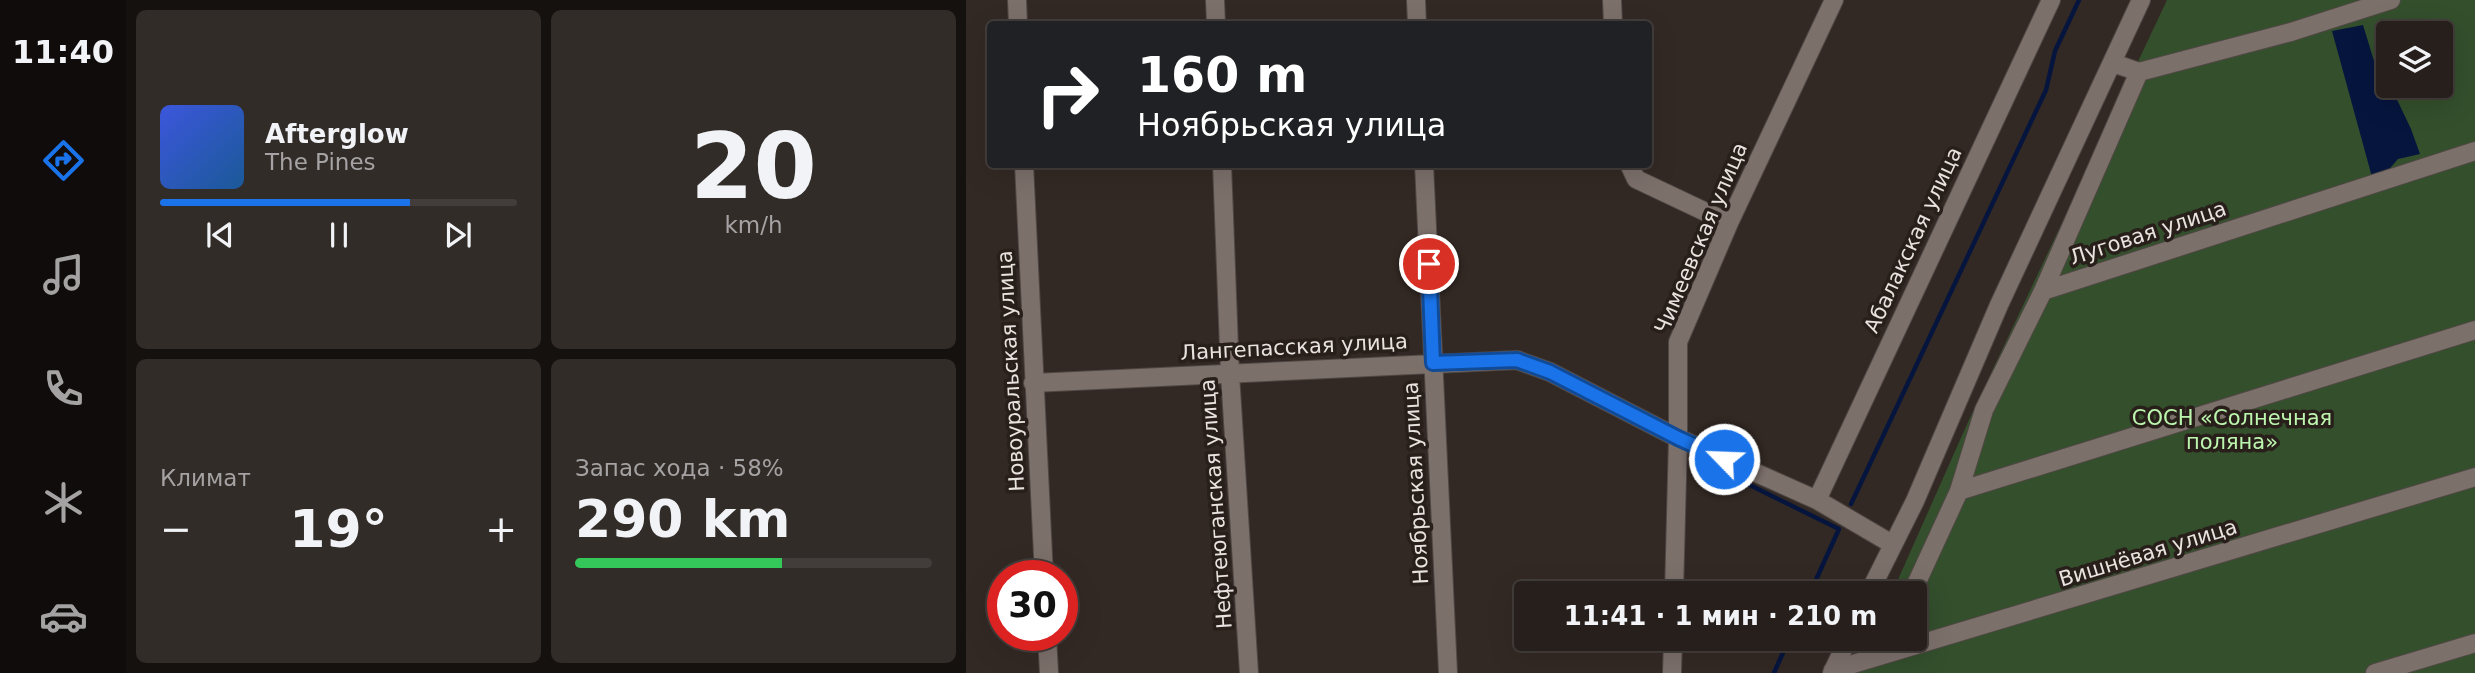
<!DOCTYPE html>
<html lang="ru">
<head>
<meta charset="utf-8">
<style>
  body { margin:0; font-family:"DejaVu Sans",sans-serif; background:#322c28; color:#f1f3f6; height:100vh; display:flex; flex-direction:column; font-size:26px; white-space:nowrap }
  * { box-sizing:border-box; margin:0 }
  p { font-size:23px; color:#a4a2a3 }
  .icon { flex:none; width:38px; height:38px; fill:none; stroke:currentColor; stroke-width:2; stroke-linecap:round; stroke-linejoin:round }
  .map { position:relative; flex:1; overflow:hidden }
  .panel { display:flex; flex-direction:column; gap:10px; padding:10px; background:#15110f; width:840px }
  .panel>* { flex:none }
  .top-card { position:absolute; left:21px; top:21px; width:665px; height:147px; border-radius:7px; box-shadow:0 7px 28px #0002,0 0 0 2px #423d3a; background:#202124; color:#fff; overflow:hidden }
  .tools { position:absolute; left:1410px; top:21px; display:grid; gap:14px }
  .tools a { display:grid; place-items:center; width:77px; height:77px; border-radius:7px; background:#261f1b; box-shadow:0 7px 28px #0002,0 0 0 2px #423d3a; font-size:35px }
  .speed { position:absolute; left:21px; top:560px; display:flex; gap:14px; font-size:35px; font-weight:700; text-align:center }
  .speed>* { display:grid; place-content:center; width:91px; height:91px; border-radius:50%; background:#261f1b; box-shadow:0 7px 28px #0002,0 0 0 2px #423d3a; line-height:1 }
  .speed .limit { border:10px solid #d22; background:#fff; color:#111 }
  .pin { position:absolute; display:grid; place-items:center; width:60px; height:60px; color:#fff; margin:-30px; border:4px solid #fff; border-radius:50%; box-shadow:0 2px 7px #0007 }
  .me { position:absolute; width:77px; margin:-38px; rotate:294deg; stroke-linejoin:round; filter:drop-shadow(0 0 5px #0008) }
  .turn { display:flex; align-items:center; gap:24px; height:147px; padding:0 35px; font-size:32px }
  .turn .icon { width:91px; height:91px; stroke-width:2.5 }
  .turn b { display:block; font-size:49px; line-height:60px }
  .big { font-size:52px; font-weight:700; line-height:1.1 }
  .panel .card { flex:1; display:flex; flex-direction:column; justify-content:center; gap:10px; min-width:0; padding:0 24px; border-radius:10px; background:#322c28 }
  .panel .dial { align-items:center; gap:0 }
  .dial b { font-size:91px; line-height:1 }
  .song { display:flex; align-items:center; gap:21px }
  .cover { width:84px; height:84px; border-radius:10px; background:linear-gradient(135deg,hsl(230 70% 55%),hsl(210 70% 35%)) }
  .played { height:7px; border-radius:4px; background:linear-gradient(90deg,#1a73e8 70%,#423d3a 70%) }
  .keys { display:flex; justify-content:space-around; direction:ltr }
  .heat { display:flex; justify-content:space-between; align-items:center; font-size:38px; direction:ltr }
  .charge { height:10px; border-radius:5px; background:linear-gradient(90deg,#34c759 58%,#423d3a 0) }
  .panel .tiles { flex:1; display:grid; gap:10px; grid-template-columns:repeat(2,1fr) }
  .trip { position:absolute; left:548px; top:581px; width:413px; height:70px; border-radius:7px; background:#261f1b; box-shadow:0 7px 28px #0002,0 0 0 2px #423d3a; font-weight:700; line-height:70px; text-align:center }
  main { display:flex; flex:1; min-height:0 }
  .menu { display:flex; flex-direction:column; width:126px; justify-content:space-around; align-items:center; background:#0f0c0b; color:#a4a2a3 }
  .menu .icon { width:49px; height:49px }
  .menu .on { color:#1a73e8 }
  .menu b { font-size:32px; color:#f1f3f6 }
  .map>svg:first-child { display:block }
  .green { fill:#334f2c; fill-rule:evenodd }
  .water { fill:#06153e }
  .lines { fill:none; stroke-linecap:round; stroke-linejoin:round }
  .stream { stroke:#06153e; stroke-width:4.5 }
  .minor-casing { stroke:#504844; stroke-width:20 }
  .minor { stroke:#7c706b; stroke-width:18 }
  .route-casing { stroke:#114b97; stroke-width:18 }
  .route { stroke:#1a73e8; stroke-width:12 }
  .labels { text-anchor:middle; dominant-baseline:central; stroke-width:7; stroke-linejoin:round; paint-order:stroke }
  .street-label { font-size:21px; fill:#e9e3e0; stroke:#281f1b }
  .park-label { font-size:21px; fill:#bcf6ae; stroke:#281f1b }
</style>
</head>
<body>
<main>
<nav class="menu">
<b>11:40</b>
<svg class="icon on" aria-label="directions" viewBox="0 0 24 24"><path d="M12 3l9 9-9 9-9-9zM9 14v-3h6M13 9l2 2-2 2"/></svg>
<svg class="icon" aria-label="music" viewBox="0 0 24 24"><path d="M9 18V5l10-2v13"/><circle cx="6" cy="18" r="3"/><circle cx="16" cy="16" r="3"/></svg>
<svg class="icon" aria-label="phone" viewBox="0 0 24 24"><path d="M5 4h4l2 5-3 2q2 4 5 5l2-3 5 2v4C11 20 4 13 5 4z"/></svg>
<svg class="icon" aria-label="climate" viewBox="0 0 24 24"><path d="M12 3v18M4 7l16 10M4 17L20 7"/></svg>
<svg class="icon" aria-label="car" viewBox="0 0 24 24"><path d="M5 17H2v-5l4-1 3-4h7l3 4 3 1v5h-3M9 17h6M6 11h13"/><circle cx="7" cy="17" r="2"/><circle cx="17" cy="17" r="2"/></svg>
</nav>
<section class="panel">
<div class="tiles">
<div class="card">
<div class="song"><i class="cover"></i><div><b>Afterglow</b><p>The Pines</p></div></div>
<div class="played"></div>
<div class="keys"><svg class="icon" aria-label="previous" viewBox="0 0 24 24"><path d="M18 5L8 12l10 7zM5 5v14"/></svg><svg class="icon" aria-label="pause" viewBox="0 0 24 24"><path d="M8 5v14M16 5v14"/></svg><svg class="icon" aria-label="next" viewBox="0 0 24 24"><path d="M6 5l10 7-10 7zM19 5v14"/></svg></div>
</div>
<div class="card dial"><b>20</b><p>km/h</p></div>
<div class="card"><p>Климат</p>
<div class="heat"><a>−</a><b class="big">19°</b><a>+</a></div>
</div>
<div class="card"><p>Запас хода · 58%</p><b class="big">290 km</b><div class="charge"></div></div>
</div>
</section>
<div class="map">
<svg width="1509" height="673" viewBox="0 0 1509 673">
  <rect width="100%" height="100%" fill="#332924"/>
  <path class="green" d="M1201,0H1509V673H891L906,639H948V593H926L1002,422ZM1423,33H1475V86H1423Z"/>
  <path class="water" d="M1397,25L1416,87H1425L1445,129L1454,154L1432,159L1419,174L1406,177L1366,31Z"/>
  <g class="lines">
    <path class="stream" d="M731,459L873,529L844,593
      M885,504L1080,90L1089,51L1113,0
      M808,673L823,639"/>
    <g class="minor-casing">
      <path id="minor" d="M51,0L52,24
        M249,0L250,24
        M450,0L451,24
        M646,0L647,24
        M1147,63L1173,72L1325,32L1425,0
        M58,164L78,576
        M256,164L264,374L283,673
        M458,164L482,673
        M663,164L670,179L763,223
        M1077,291L1173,72
        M67,383L551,360L584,372L712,438L851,500L926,544
        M993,491L1018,410L1077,291L1509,151
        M851,500L1085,0
        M708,593L712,438V342L763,223L868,0
        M903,593L949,501L1033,305L1175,0
        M946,593L993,491L1509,330
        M81,635L83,673
        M867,670L1509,477
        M706,673L707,639
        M866,673L882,639
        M1409,673L1509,643"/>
    </g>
    <use href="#minor" class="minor"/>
  </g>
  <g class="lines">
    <g class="route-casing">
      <path id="route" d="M463,264L467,363L551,360L584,372L712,438L758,459"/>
    </g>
    <use href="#route" class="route"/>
  </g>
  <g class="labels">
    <g class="street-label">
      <text transform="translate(1182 233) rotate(-18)">Луговая улица</text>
      <text transform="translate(735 238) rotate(-67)">Чимеевская улица</text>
      <text transform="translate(947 240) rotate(-65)">Абалакская улица</text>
      <text transform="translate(328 347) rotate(-3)">Лангепасская улица</text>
      <text transform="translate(45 371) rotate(-93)">Новоуральская улица</text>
      <text transform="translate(450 483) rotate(-93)">Ноябрьская улица</text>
      <text transform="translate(250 504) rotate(-94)">Нефтеюганская улица</text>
      <text transform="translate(1182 553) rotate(-17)">Вишнёвая улица</text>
    </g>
    <g class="park-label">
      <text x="1266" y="418">СОСН «Солнечная<tspan x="1266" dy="24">поляна»</tspan></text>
    </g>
  </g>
</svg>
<div class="tools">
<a><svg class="icon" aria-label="layers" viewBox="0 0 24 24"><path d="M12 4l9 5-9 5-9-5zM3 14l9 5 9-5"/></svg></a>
</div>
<div class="speed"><div class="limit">30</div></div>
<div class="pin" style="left:463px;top:264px;background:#d93025"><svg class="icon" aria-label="arrive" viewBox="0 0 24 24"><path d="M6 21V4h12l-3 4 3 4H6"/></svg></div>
<svg class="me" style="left:758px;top:459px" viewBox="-20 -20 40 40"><circle r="17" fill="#1a73e8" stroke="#fff" stroke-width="3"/><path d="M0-11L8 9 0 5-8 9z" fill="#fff"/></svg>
<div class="trip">11:41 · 1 мин · 210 m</div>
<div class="top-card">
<div class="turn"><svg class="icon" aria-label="right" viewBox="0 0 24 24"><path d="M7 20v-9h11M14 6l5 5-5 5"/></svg><div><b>160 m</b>Ноябрьская улица</div></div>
</div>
</div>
</main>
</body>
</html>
